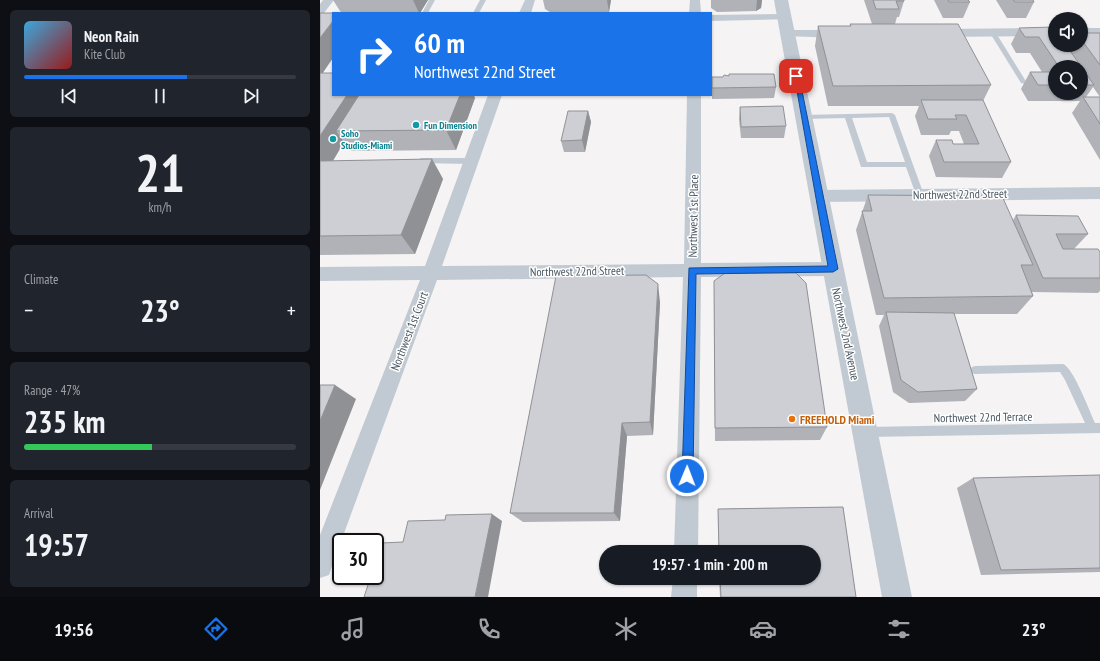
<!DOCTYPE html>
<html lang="en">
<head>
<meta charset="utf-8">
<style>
  body { margin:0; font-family:"PT Sans Narrow",sans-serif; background:#20242c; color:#f1f3f6; height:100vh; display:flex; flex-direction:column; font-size:15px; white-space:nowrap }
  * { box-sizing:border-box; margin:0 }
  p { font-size:13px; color:#9ea1a6 }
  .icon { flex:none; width:22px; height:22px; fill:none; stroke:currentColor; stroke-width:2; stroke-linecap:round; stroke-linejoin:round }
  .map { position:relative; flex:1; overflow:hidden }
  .sheet { display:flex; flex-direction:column; gap:10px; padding:10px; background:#0d0f14; width:320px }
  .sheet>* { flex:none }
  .guide { position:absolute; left:12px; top:12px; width:380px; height:84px; border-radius:0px; box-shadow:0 1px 3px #0004; background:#1a73e8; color:#fff; overflow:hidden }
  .fabs { position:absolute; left:728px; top:12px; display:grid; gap:8px }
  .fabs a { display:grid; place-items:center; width:40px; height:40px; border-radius:50%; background:#171b24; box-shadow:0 1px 3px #0004; font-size:20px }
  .speed { position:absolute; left:12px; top:533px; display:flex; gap:8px; font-size:20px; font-weight:700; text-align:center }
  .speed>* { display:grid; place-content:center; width:52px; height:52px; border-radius:50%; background:#171b24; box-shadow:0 1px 3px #0004; line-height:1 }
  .speed .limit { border:2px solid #111; border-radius:6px; background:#fff; color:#111 }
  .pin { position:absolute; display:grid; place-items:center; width:34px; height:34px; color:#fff; margin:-17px; border-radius:8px; box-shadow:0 2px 6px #0006 }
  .me { position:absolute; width:44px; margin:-22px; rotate:1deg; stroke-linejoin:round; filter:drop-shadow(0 0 3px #0008) }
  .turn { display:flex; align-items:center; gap:14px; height:84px; padding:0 16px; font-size:18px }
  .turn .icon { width:52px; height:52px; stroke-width:2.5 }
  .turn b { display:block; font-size:28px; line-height:34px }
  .big { font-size:30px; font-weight:700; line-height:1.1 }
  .sheet .card { flex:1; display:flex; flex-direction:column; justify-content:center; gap:6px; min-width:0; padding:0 14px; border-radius:6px; background:#20242c }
  .sheet .dial { align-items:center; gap:0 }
  .dial b { font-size:52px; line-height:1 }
  .song { display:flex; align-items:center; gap:12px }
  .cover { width:48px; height:48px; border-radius:6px; background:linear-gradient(135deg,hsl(200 70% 55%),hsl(0 70% 35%)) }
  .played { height:4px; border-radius:2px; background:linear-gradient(90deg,#1a73e8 60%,#363941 60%) }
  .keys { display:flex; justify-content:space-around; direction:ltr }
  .heat { display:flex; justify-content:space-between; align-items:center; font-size:22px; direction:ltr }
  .charge { height:6px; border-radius:3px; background:linear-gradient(90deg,#34c759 47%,#363941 0) }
  .trip { position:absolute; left:279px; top:545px; width:222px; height:40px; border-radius:20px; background:#171b24; box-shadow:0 1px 3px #0004; font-weight:700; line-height:40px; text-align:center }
  .tab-bar { display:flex; height:64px; justify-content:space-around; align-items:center; background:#090b0e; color:#9ea1a6 }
  .tab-bar .icon { width:28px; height:28px }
  .tab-bar .active { color:#1a73e8 }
  .tab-bar b { font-size:18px; color:#f1f3f6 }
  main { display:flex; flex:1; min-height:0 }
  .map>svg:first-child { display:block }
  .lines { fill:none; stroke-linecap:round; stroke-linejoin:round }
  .service { fill:#c1cad2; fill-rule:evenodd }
  .minor { fill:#c1cad2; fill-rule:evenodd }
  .tertiary { fill:#c1cad2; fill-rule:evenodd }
  .wall { fill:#b0b2b7; fill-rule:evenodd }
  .shaded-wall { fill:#909195 }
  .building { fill:#cdcfd5; stroke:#909195 }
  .route { fill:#1a73e8; stroke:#114b97 }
  .culture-dot { fill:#0f9aa8; stroke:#fff; stroke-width:1.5 }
  .food-dot { fill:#e8710a; stroke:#fff; stroke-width:1.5 }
  .labels { text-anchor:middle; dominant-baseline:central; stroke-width:3; stroke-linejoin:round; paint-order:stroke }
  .far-culture-label { font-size:10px; font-weight:bold; fill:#0d838f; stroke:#fff; text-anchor:start }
  .street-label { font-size:12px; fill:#4a5661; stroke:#fff }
  .food-label { font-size:12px; font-weight:bold; fill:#c56008; stroke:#fff; text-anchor:start }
</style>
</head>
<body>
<main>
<section class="sheet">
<div class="card">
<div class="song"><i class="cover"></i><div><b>Neon Rain</b><p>Kite Club</p></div></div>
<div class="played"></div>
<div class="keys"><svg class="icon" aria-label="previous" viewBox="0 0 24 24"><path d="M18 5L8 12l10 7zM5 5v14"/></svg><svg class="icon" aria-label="pause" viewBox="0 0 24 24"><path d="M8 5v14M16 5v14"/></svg><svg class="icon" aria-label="next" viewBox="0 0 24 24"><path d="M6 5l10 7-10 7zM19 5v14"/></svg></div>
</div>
<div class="card dial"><b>21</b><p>km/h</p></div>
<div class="card"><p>Climate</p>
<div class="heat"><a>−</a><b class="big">23°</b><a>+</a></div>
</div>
<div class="card"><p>Range · 47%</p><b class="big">235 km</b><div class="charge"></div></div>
<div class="card"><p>Arrival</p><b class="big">19:57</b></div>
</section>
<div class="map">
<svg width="780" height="597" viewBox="0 0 780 597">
  <rect width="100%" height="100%" fill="#f5f3f3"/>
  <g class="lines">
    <path class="service" d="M109,0H115L108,13H102Z
      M160,0H166L159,13H153Z
      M671,32L676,33L707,83L706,84L701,83L670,33Z
      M572,113L575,115L604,195L603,197L600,198L596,195L586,167H541L525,118L484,119L481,117L484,115ZM569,117L585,162H547L532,118Z
      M101,158H151L155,161L151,164L98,163L97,161Z
      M743,364C753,367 770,412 775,423H780V433L546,437L542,436L541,432L542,428L546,427L765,423L745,380L740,372L655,374L652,373L650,370L652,367L655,366Z"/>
    <path class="minor" d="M3,0H14L4,13L0,14V4Z
      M205,0H215L211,13H199Z
      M370,0H380L381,13H369Z
      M465,14L469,15L471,17L469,19L391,21V15Z
      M735,28V36L619,37L615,35L613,33L615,31L619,29Z
      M761,28H780V36H761Z
      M468,30H521L525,32L527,34L525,36L521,38L464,36L462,34L464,32Z
      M168,95H182L122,266L364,264L367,95H381V263L513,262L519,264L522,269L519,274L513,276L381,277L378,552H354L363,277L117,280L12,566L9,575L0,578V535L100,280L0,281V267L105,266Z
      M780,187V199L499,202L493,200L491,196L493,192L499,190Z
      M353,578H377V597H351Z"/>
    <path class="tertiary" d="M454,0H468L592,597H562Z"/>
  </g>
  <path class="wall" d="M13,0H108L100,13H22L20,11Z
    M223,0H291L289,12H230L225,9Z
    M391,0H442L441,8L436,11L397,12L391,8Z
    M544,0H584V1L579,17H577L575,24L671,85L663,101L691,162L682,178L616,177L609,156L616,140L633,144H644L639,131H631L629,135H601L595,116L599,106H508L495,46L498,26H530V24H552Z
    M614,0H648L650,2L643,18H623Z
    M676,0H713L714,2L706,18H687Z
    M0,13L3,73L13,95L155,98L136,150L31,151L24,142L13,161L112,159L123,179L95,254L0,255Z
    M699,28L748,47L749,45H761V33H780V160L752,113L760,101H708L701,89L710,72H722L710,53H696L691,44ZM735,67H761V93H735ZM773,87L780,97H766Z
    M392,77L456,87L454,98L392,99Z
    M420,107L466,126L464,138H421L419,119Z
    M268,111L271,122L265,152H244L241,141Z
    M548,195L693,220L696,215L768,234L754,249L780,252V291L778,293L712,292L713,296L697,314H634L657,389L645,401L589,403L573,392L559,326L564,315H556L536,230Z
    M394,281L507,427L500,440L395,441Z
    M340,302L333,435L307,436L300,521L203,522L190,513Z
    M780,475V572L661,575L637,488L653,478Z
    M523,507L536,597H400L399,578H494V552H399L398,517V509Z"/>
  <path class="shaded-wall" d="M93,0H108L100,13H99Z
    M287,0H291L289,12Z
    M437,0H442L441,8L436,11Z
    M13,21V58L0,77V38Z
    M27,95H52L16,131L24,142L0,182V136Z
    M140,95H154L155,98L136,150L126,130Z
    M268,111L271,122L265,152L262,140Z
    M112,159L123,179L95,254L81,235Z
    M338,284L340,302L333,435L330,422Z
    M15,385L36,399L0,490V421Z
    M302,423L307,436L300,521L294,513Z
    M172,514L182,521L168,597H155Z"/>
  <path class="building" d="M553,0H584V1H576L579,9H556Z
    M628,0H648L650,2H629Z
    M693,0H713L714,2H695Z
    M0,13H19H13V21L0,38Z
    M530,24H638L671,85L513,86L498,26H531Z
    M734,27L735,29V45H746L774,85H761V67H739L719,37H705L699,28Z
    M761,33H780V65L761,39Z
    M710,72H735V85H718Z
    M0,73H13V95H27L0,136Z
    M409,74H454L456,87L392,88V77H403L404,75L409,76Z
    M39,95H140L126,130L16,131Z
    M763,97H780V124Z
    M601,100H663L691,162H624L616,140H632L633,144H659L646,115H635L637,119H608Z
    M463,106L466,126L421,127L420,107Z
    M248,111H268L262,140L241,141Z
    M112,159L81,235L0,236V161Z
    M548,195L682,196L713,265H701L713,296L564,298L542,211H552Z
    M696,215L758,216L768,234H736L743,249H778L780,252V278H723Z
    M405,273H476L486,283L507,427L395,428L394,281Z
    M326,275L338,284L330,422L302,423L294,513H190L236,276Z
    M566,312L634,313L657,389L598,392L581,380Z
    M0,385H15L0,421Z
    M780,475V568L681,570L653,478Z
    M523,507L536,597H401L400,578H494V552H399L398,509Z
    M172,514L155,597H44L51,576H55V562L61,543L83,542L88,521L125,520L126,515Z"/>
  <path class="route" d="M474,74L479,76L518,269L513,272L376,274L373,476L371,480L367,482L363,480L362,476L369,268L508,266Z"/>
  <g class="culture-dot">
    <circle cx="96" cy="125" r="4"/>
    <circle cx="13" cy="139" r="4"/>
  </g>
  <circle class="food-dot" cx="472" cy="419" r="4"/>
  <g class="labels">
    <g class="far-culture-label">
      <text x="104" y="125">Fun Dimension</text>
      <text x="21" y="133">Soho<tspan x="21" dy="12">Studios-Miami</tspan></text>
    </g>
    <g class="street-label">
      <text transform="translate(640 194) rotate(-1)">Northwest 22nd Street</text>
      <text transform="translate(373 216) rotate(-89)">Northwest 1st Place</text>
      <text transform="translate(257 271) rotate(-1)">Northwest 22nd Street</text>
      <text transform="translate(89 331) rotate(-69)">Northwest 1st Court</text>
      <text transform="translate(526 334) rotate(78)">Northwest 2nd Avenue</text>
      <text transform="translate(663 417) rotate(-1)">Northwest 22nd Terrace</text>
    </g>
    <g class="food-label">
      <text x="480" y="419">FREEHOLD Miami</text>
    </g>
  </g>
</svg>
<div class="fabs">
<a><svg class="icon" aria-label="sound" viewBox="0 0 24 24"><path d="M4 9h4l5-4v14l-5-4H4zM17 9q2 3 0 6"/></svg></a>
<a><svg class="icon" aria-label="search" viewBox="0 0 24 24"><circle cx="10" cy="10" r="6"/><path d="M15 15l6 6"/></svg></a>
</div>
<div class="speed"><div class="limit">30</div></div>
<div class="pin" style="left:476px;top:76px;background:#d93025"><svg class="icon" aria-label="arrive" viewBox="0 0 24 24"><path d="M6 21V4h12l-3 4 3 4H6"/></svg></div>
<svg class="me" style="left:367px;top:476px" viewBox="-20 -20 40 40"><circle r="17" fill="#1a73e8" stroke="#fff" stroke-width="3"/><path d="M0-11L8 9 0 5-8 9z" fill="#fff"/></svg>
<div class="trip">19:57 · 1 min · 200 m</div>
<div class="guide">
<div class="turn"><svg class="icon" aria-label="right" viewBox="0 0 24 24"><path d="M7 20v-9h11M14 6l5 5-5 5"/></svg><div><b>60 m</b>Northwest 22nd Street</div></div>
</div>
</div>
</main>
<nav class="tab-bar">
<b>19:56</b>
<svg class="icon active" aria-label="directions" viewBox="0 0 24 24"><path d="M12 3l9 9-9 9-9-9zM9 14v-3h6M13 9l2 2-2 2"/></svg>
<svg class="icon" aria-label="music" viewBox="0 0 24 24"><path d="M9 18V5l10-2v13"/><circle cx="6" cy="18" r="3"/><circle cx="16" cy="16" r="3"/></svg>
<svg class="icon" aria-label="phone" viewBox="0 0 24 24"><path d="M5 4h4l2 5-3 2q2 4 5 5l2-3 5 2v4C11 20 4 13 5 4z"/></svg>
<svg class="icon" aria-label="climate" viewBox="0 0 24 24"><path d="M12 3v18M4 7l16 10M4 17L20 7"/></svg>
<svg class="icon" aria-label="car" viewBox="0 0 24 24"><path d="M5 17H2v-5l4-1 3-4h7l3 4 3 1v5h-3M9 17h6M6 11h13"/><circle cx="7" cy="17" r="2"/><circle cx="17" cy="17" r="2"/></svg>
<svg class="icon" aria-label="filters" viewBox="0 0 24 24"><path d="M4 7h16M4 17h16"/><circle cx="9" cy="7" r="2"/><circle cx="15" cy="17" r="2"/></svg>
<b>23°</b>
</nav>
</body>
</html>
